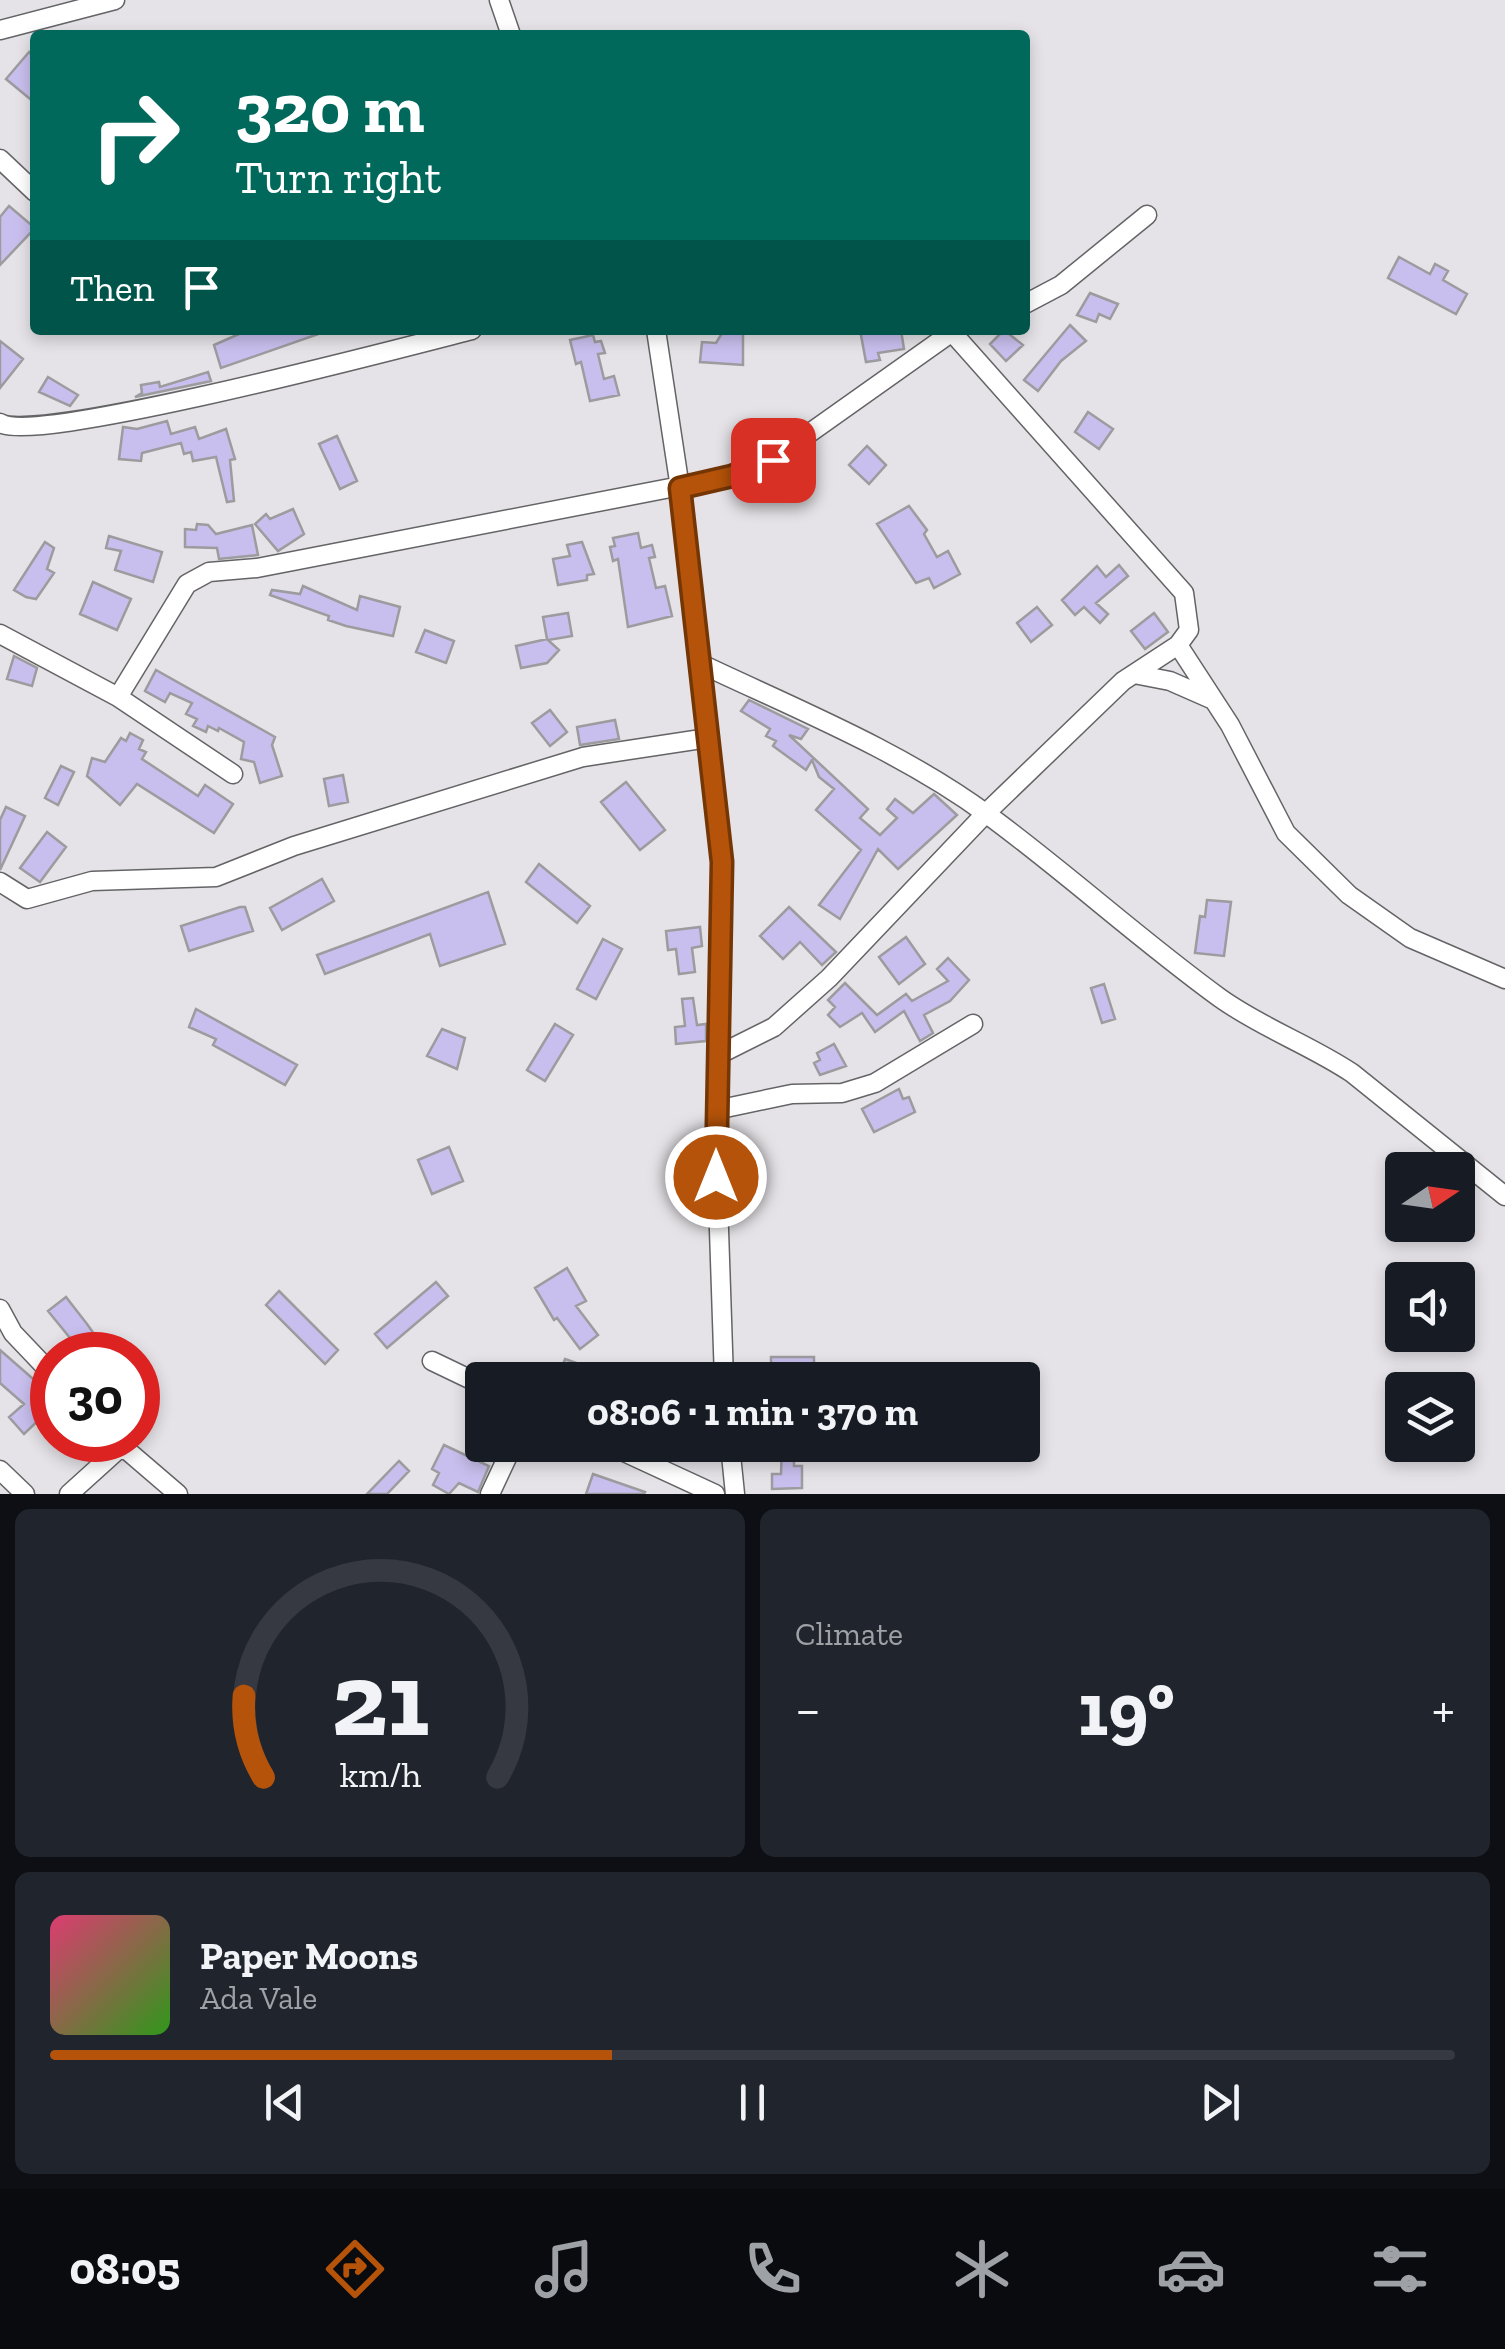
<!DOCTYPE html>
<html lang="en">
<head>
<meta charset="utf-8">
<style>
  body { margin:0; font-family:"Zilla Slab",serif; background:#20242c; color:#f1f3f6; height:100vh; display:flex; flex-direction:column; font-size:38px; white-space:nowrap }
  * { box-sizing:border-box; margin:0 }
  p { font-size:32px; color:#9ea1a6 }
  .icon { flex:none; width:55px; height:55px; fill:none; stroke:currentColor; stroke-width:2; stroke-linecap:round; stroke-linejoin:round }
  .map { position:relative; height:1494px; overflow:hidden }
  .panel { display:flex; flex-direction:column; gap:15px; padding:15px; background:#0d0f14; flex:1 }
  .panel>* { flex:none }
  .top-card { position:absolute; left:30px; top:30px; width:1000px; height:305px; border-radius:10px; box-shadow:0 5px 15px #0003; background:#00695c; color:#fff; overflow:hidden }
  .needle { width:65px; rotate:77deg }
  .tools { position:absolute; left:1385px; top:1152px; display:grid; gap:20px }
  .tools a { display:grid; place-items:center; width:90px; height:90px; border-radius:10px; background:#171b24; box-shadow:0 5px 15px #0003; font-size:50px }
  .speed { position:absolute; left:30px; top:1332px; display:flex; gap:20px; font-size:50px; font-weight:700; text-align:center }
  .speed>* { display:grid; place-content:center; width:130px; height:130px; border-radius:50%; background:#171b24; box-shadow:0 5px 15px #0003; line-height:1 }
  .speed .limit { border:15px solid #d22; background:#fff; color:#111 }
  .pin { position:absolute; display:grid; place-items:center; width:85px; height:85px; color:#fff; margin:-42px; border-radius:20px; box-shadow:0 5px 15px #0006 }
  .me { position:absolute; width:110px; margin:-55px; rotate:0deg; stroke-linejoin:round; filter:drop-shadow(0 0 8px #0008) }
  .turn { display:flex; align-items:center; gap:35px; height:210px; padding:0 40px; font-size:45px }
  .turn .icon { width:130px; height:130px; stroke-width:2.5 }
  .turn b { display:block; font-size:70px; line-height:85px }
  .then { display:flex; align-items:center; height:95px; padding:0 40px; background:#0003; gap:20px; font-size:38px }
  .big { font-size:75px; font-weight:700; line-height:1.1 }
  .panel .widget { flex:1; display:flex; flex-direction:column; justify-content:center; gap:15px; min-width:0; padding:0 35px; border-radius:15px; background:#20242c }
  .panel .dial { align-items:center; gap:0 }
  .dial svg { height:260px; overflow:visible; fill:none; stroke:#363941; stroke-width:7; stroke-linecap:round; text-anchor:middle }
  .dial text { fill:#f1f3f6; stroke:none }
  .song { display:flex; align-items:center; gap:30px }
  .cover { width:120px; height:120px; border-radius:15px; background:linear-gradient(135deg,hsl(340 70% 55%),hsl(110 70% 35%)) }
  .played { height:10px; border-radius:5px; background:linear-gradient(90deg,#b45309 40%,#363941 40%) }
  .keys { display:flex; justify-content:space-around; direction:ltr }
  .heat { display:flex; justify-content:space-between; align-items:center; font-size:55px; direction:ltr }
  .panel .tiles { flex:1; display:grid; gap:15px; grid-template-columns:1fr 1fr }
  .widget:last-child { grid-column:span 2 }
  .trip { position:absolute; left:465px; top:1362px; width:575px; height:100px; border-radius:10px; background:#171b24; box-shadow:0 5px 15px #0003; font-weight:700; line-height:100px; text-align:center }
  .tab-bar { display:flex; height:160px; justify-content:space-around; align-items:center; background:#090b0e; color:#9ea1a6 }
  .tab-bar .icon { width:70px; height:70px }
  .tab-bar .current { color:#b45309 }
  .tab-bar b { font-size:45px; color:#f1f3f6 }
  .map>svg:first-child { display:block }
  .building { fill:#c9bfee; stroke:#9c9b9e; stroke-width:2.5 }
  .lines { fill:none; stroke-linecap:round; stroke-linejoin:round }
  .minor-casing { stroke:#646366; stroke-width:21 }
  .minor { stroke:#fff; stroke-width:18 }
  .route-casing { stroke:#753606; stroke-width:25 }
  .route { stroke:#b45309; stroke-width:18 }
</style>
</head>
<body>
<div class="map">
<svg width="1505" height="1494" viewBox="0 0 1505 1494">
  <rect width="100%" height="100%" fill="#e5e3e7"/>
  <path class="building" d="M29,52L35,58V103L6,79Z
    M9,206L35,228L0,265V217Z
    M1399,257L1430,274L1435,264L1448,271L1443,280L1467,294L1456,314L1388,278Z
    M1090,293L1118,304L1110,319L1099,314L1096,322L1077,315Z
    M1070,325L1086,341L1061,361L1038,391L1024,380Z
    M248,330H326L327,331L221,368L214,345Z
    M724,330H743V365L700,362L702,342L716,343Z
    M860,330H901L904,349L878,353L880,360L866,362Z
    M1004,330L1023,345L1006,361L990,344Z
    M593,335L595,342L601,341L605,353L598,354L604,379L614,376L619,395L590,401L581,362L576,364L570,340Z
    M0,341L23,359L0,388Z
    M208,372L211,381L135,397L142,393L141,385L159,382L160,387Z
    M48,377L78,395L70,406L39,392Z
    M1088,412L1113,429L1099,449L1075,432Z
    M167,421L171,434L195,427L199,439L226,429L235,459L230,460L234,501L227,502L216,457L193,461L191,452L184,454L181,443L142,453L141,461L119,459L123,427L137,429Z
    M337,436L357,481L340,489L319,444Z
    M867,446L886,465L869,484L849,465Z
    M909,506L927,530L924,534L937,557L948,551L960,574L934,588L929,578L916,583L877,524Z
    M293,509L304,534L278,551L255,524L266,514L270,519Z
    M197,524L208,525L216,534L252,525L258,555L219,559L217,548L185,547V529L196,530Z
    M638,533L641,548L652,545L655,557L649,558L656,588L665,586L672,616L628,627L618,559L613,561L610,547L615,546L613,538Z
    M109,536L162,552L153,582L115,570L121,551L106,548Z
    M45,542L54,548L47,569L54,573L36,599L26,597L14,590Z
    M582,542L594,574L587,575V580L558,585L553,559L570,556L567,545Z
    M1119,565L1128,576L1096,603L1108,614L1100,623L1084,607L1075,615L1062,600L1097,566L1106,577Z
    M93,582L131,599L117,630L80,614Z
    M303,586L357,610L360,596L400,607L393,636L346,626L328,620L329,616L270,595L272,590L300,594Z
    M1037,607L1052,625L1031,642L1017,623Z
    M568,613L572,636L548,640L559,650L547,663L521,668L516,646L547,639L543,617Z
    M1154,613L1168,632L1145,649L1131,631Z
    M425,630L454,641L446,663L416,652Z
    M14,656L37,668L32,686L7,679Z
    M156,670L275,737L272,745L282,776L260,783L254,762L241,759L244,742L219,728L218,731L208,726L206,732L193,726L197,719L186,714L192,703L170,693L165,702L145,691Z
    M749,700L808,729L801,739L789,735L868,809L860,818L880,835L897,818L887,809L895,799L913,813L934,794L957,815L898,869L878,849L840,919L819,905L861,850L816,810L834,789L819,777L812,760L806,770L773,746L776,741L766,736L770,729L741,711Z
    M550,710L567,732L550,746L532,723Z
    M615,720L619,739L580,745L577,727Z
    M130,733L143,740L139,749L146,752L142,759L198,796L205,785L233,804L214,833L137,784L120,805L87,776L92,758L105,762L121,738L126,741Z
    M61,766L74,772L58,805L45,798Z
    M343,775L348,802L329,806L324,779Z
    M626,782L665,830L640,850L601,802Z
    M6,807L25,816L0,870V820Z
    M47,832L66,847L40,882L20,868Z
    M539,864L590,906L577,923L526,882Z
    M322,879L334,901L282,930L270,908Z
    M488,892L505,944L440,966L430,934L325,974L317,955Z
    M1207,900L1231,902L1224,956L1195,953L1200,916L1205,917Z
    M240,907H245L253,931L189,951L181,926Z
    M789,907L836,952L822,965L800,942L783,959L760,936Z
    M700,927L702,946L692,948L695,972L679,974L676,949L668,950L666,931Z
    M906,937L925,964L899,984L879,957Z
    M603,939L622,949L596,999L577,989Z
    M948,958L969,980L950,1001L924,1015L933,1033L920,1041L904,1011L875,1032L862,1013L840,1027L828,1015L835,1007L828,1000L845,983L877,1015L906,994L912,1001L948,981L937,969Z
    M1104,984L1115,1019L1102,1023L1091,988Z
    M693,998L697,1025L706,1024V1041L676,1044L675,1027L685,1026L682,999Z
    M196,1009L297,1065L285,1085L213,1045L216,1039L189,1027Z
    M555,1024L573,1035L545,1081L527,1070Z
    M442,1029L465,1038L457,1069L427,1056Z
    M834,1044L846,1066L820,1075L814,1063L820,1060L817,1053Z
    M899,1089L903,1099L909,1097L915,1112L874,1132L862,1109Z
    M449,1147L463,1181L432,1194L418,1160Z
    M567,1268L586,1301L576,1306L598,1335L580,1349L557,1318L554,1320L535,1288Z
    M436,1282L448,1296L387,1348L375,1334Z
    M279,1291L338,1350L325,1364L266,1305Z
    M66,1297L87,1324L109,1355H76L65,1341L70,1338L48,1311Z
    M0,1350L32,1378L52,1390V1420L46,1413L24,1434L9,1417L24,1404L0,1383Z
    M771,1357H814V1374H771Z
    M565,1359L593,1369L616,1380H557Z
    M444,1445L489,1466L478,1492L459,1483L449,1494L433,1485L439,1473L432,1469Z
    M782,1445H794V1466H802V1488L772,1489V1474H781Z
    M399,1461L409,1471L387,1494H367Z
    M593,1474L645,1492L644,1494H586Z"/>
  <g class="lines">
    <g class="minor-casing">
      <path id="minor" d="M499,0L511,35
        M0,30L115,0
        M0,159L35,192
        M1025,304L1061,285L1147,215
        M656,330L680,488L722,862L716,1140L724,1380
        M0,423C36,445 409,346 472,330
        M0,634L118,697L233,774
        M1178,645L1230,725L1286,833L1349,895L1410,938L1505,979
        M699,663C796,709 901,751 988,815C1067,873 1140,940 1220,998C1262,1028 1310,1045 1352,1073L1505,1196
        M1134,674L1170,681L1211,699
        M118,697L187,584L209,572L257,568L732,476L773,459L955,330
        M0,882L27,899L92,881L216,877L294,846L583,757L708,738
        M718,1055L774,1027L829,978L986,813L1123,681L1178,645L1189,630L1184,593L950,330
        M716,1110L792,1094L842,1093L875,1083L973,1024
        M0,1309L13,1333L52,1374
        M432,1361L482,1385
        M115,1440L178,1494
        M609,1445L715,1494
        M730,1445L735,1494
        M0,1470L25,1494
        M69,1494L121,1447
        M490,1494L513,1445"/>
    </g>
    <use href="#minor" class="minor"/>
  </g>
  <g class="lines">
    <g class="route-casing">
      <path id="route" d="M716,1177L722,862L680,488L732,476L773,460"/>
    </g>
    <use href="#route" class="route"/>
  </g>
</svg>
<div class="tools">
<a><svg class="needle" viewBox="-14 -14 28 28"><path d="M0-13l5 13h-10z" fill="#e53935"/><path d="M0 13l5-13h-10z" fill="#9ea1a6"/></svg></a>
<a><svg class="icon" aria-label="sound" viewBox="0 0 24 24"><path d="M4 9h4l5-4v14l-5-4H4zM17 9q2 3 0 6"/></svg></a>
<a><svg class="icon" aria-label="layers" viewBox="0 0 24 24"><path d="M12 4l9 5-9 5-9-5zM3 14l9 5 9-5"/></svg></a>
</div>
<div class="speed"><div class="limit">30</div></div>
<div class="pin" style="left:773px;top:460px;background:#d93025"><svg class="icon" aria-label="arrive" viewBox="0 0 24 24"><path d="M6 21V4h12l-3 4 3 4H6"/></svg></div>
<svg class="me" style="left:716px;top:1177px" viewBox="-20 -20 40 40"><circle r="17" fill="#b45309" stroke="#fff" stroke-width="3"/><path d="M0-11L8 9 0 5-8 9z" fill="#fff"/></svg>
<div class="trip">08:06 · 1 min · 370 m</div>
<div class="top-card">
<div class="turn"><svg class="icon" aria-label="right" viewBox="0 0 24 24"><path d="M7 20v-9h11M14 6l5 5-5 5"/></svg><div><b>320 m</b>Turn right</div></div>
<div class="then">Then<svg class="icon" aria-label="arrive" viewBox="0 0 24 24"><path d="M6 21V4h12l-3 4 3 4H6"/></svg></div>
</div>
</div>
<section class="panel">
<div class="tiles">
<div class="widget dial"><svg viewBox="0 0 100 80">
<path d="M14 69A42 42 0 1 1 86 69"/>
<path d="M14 69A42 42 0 0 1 8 44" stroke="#b45309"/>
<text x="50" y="56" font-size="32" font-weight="700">21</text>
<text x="50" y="72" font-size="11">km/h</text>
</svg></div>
<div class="widget"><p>Climate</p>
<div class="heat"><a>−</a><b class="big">19°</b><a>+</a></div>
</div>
<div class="widget">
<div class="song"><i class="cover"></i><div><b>Paper Moons</b><p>Ada Vale</p></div></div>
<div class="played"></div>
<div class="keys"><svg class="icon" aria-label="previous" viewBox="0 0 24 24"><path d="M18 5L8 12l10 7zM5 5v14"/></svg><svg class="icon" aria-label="pause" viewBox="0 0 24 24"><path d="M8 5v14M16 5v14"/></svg><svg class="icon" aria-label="next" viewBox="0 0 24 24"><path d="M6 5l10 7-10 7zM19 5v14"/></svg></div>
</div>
</div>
</section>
<nav class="tab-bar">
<b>08:05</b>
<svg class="icon current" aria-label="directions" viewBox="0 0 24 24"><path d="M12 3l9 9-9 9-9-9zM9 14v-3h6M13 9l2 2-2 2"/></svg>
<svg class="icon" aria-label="music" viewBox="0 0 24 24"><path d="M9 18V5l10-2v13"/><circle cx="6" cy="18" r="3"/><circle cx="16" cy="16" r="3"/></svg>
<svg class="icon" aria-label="phone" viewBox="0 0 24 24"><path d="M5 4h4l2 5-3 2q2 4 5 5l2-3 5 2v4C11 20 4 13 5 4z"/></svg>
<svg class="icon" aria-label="climate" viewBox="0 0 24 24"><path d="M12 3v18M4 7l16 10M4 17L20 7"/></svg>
<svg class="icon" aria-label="car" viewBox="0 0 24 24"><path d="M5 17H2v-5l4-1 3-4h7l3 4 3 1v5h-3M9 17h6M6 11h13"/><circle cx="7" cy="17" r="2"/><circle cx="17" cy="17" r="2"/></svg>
<svg class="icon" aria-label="filters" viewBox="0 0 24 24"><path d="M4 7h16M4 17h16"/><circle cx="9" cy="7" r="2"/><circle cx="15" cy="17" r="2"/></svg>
</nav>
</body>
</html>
